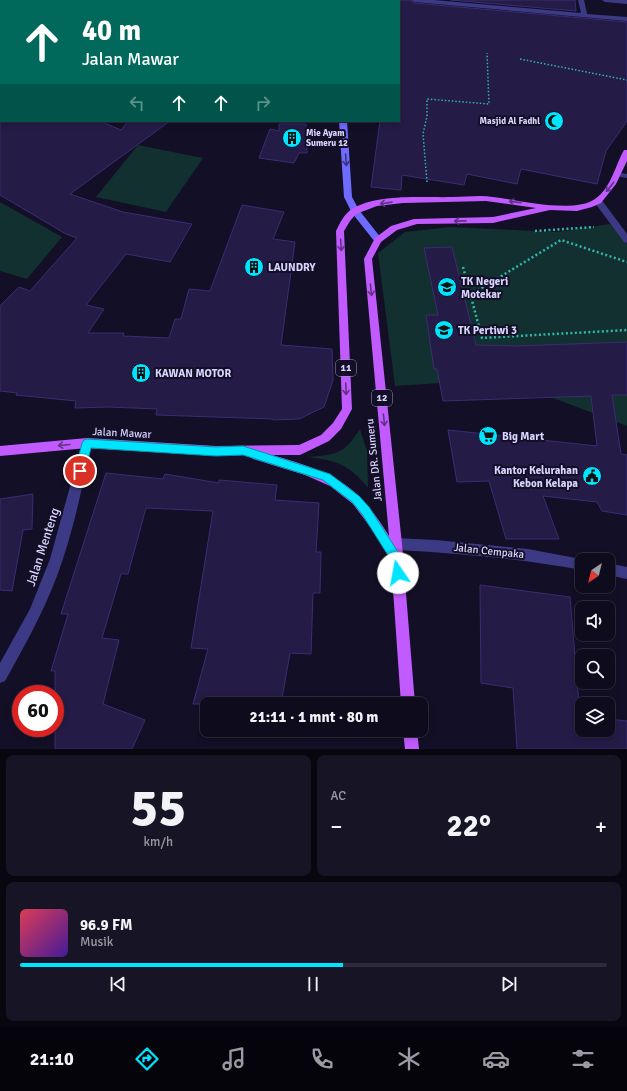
<!DOCTYPE html>
<html lang="id">
<head>
<meta charset="utf-8">
<style>
  body { margin:0; font-family:Signika,sans-serif; background:#171425; color:#f1f3f6; height:100vh; display:flex; flex-direction:column; font-size:15px; white-space:nowrap }
  * { box-sizing:border-box; margin:0 }
  p { font-size:13px; color:#9b9ba3 }
  .icon { flex:none; width:22px; height:22px; fill:none; stroke:currentColor; stroke-width:2; stroke-linecap:round; stroke-linejoin:round }
  .map { position:relative; height:749px; overflow:hidden }
  .sheet { display:flex; flex-direction:column; gap:6px; padding:6px; background:#08060f; flex:1 }
  .sheet>* { flex:none }
  .top-card { position:absolute; left:0px; top:0px; width:400px; height:122px; box-shadow:0 2px 6px #0003,0 0 0 1px #2e2b3b; background:#00695c; color:#fff; overflow:hidden }
  .needle { width:26px; rotate:215deg }
  .fabs { position:absolute; left:575px; top:553px; display:grid; gap:8px }
  .fabs a { display:grid; place-items:center; width:40px; height:40px; border-radius:8px; background:#0e0b1c; box-shadow:0 2px 6px #0003,0 0 0 1px #2e2b3b; font-size:20px }
  .speed { position:absolute; left:12px; top:685px; display:flex; gap:8px; font-size:20px; font-weight:700; text-align:center }
  .speed>* { display:grid; place-content:center; width:52px; height:52px; border-radius:50%; background:#0e0b1c; box-shadow:0 2px 6px #0003,0 0 0 1px #2e2b3b; line-height:1 }
  .speed .limit { border:6px solid #d22; background:#fff; color:#111 }
  .pin { position:absolute; display:grid; place-items:center; width:34px; height:34px; color:#fff; margin:-17px; border:2px solid #fff; border-radius:50%; box-shadow:0 1px 4px #0007 }
  .me { position:absolute; width:44px; margin:-22px; rotate:348deg; stroke-linejoin:round; filter:drop-shadow(0 0 3px #0008) }
  .turn { display:flex; align-items:center; gap:14px; height:84px; padding:0 16px; font-size:18px }
  .turn .icon { width:52px; height:52px; stroke-width:2.5 }
  .turn b { display:block; font-size:28px; line-height:34px }
  .lanes { display:flex; align-items:center; height:38px; padding:0 16px; background:#0003; justify-content:center; gap:20px; direction:ltr }
  .lanes .off { opacity:.35 }
  .big { font-size:30px; font-weight:700; line-height:1.1 }
  .sheet .tile { flex:1; display:flex; flex-direction:column; justify-content:center; gap:6px; min-width:0; padding:0 14px; border-radius:8px; background:#171425 }
  .sheet .dial { align-items:center; gap:0 }
  .dial b { font-size:52px; line-height:1 }
  .song { display:flex; align-items:center; gap:12px }
  .cover { width:48px; height:48px; border-radius:6px; background:linear-gradient(135deg,hsl(350 70% 55%),hsl(260 70% 35%)) }
  .played { height:4px; border-radius:2px; background:linear-gradient(90deg,#00e5ff 55%,#2e2b3b 55%) }
  .keys { display:flex; justify-content:space-around; direction:ltr }
  .heat { display:flex; justify-content:space-between; align-items:center; font-size:22px; direction:ltr }
  .sheet .tiles { flex:1; display:grid; gap:6px; grid-template-columns:1fr 1fr }
  .tile:last-child { grid-column:span 2 }
  .trip { position:absolute; left:200px; top:697px; width:228px; height:40px; border-radius:8px; background:#0e0b1c; box-shadow:0 2px 6px #0003,0 0 0 1px #2e2b3b; font-weight:700; line-height:40px; text-align:center }
  .tab-bar { display:flex; height:64px; justify-content:space-around; align-items:center; background:#06040b; color:#9b9ba3 }
  .tab-bar .icon { width:28px; height:28px }
  .tab-bar .current { color:#00e5ff }
  .tab-bar b { font-size:18px; color:#f1f3f6 }
  .map>svg:first-child { display:block }
  .green { fill:#12302f }
  .building { fill:#241b47; stroke:#3b2d73 }
  .lines { fill:none; stroke-linecap:round; stroke-linejoin:round }
  .path-far1 { stroke:#2fb8b0; stroke-width:1.5; stroke-dasharray:1.5 2; stroke-linecap:butt }
  .path { stroke:#2fb8b0; stroke-width:2.5; stroke-dasharray:2 2.5; stroke-linecap:butt }
  .lane { fill:#3d3a85; fill-rule:evenodd }
  .street { fill:#3d3a85; fill-rule:evenodd }
  .secondary { fill:#6f6bff; fill-rule:evenodd }
  .primary { fill:#c25bff; fill-rule:evenodd }
  .oneway { stroke:#38347d }
  .oneway2 { stroke:#623188 }
  .route { fill:#00e5ff; stroke:#0095a6 }
  .labels { text-anchor:middle; dominant-baseline:central; stroke-width:4; stroke-linejoin:round; paint-order:stroke }
  .far-poi-label { font-size:9px; font-weight:bold; fill:#d9d4ff; stroke:#130f26; text-anchor:end }
  .shield { fill:#130f26; stroke:#9e99be; stroke-width:1 }
  .shield-label { font-size:10px; font-weight:bold; fill:#d9d4ff }
  .poi-label { font-size:11px; font-weight:bold; fill:#d9d4ff; stroke:#130f26; text-anchor:start }
  .street-label { font-size:11px; fill:#d9d4ff; stroke:#130f26 }
  .near-street-label { font-size:13px; fill:#d9d4ff; stroke:#130f26 }
</style>
</head>
<body>
<div class="map">
<svg width="627" height="749" viewBox="0 0 627 749">
  <rect width="100%" height="100%" fill="#130f26"/>
  <path class="green" d="M138,145L203,158L166,212L96,197Z
    M0,202L62,237L27,279L0,271Z
    M610,224L627,242V426L503,379L395,386L378,253L405,232L450,227L557,232Z
    M360,429L367,451L368,488C349,464 336,460 306,457C335,455 344,455 360,429Z"/>
  <path class="building" d="M399,0H410L414,3L627,22V121L606,151L597,184L521,169L517,184L467,174L464,185L402,175L401,190L371,187L380,121H399Z
    M451,0H575L576,11Z
    M0,121H100L121,130L128,121H170L70,194L123,212L192,224L170,262L126,254L86,305L104,309L88,333H124L123,336L169,338L175,319H181L189,289L210,291L242,205L284,212L273,239L295,242L281,345L332,349L333,380L324,407L299,419L273,420V419L156,415L157,409L109,407L75,408L76,401L16,395L17,393L0,391V306L19,287L30,291L77,238L66,234L0,195Z
    M279,124H306L307,153H299L294,163L259,158L270,129L279,131Z
    M452,247L476,345L516,346L627,342V395H612L621,454L627,455V515L602,511L597,502L543,496L559,539H506L489,481L457,482L448,430L597,446L591,396L443,401L437,369H434L426,315H438L424,248Z
    M106,473L163,479L165,474L219,483V480L277,485L275,500L319,503L316,552H321L320,593H313L311,654L290,653L281,704H193L208,649L191,648L213,511L146,508L128,574H121L102,638L119,640L103,704L145,720L132,749H55V671H51L68,614H61Z
    M33,494L32,529L23,530L12,591L0,590V499Z
    M480,585L570,597L580,715L582,716V730H608V719L627,721V749H517L513,688L481,683Z"/>
  <g class="lines">
    <path class="path-far1" d="M76,1L78,0
      M520,59L627,80
      M427,182L423,134L427,116V99L489,104L487,53"/>
    <path class="path" d="M535,231L594,227
      M463,267L482,338L627,330
      M470,295L561,240L627,262"/>
    <path class="lane" d="M411,0H434L581,13L578,0H584L587,14L627,17V21L414,2Z
      M602,0H627V4L605,2Z
      M0,32H1V37H0Z"/>
    <path class="street" d="M615,172L627,174V178L615,176Z
      M598,198L601,199L627,234V243L624,242L595,203V199Z
      M87,438L91,440L92,443C82,488 73,533 57,576C43,613 24,647 5,681L0,683V663L30,609L50,559L82,443L83,440Z
      M396,538L436,540L528,549L586,560H582V570C520,559 458,553 396,550L392,548L390,544L392,540Z
      M608,563L627,567V579L608,575Z"/>
    <path class="secondary" d="M332,0H338V1H332Z
      M339,121H347L352,197L359,210L381,238L382,240L381,242H375L352,213L344,197Z"/>
    <path class="primary" d="M0,52H1L0,57Z
      M624,150H627V161L616,184L601,203L592,207L577,211L550,210L493,223L417,224L397,230L381,242L372,259L402,544L415,704H401L391,561L374,532L353,504L330,486L305,475L253,459L248,455L216,456L87,448L0,456V446L87,438L216,446L299,445L321,435L333,423L342,409L336,231C340,223 344,214 352,209C378,193 424,198 453,197C467,197 480,195 493,197C518,200 573,214 595,199C611,188 615,166 624,150ZM486,201L536,208L493,217L414,219L391,226L375,238L364,259L389,536C356,482 332,472 272,455H300L329,441L341,429L352,409L344,231L350,221L356,214L377,206L403,203Z
      M403,730H417L419,749H405Z"/>
  </g>
  <defs><path id="oneway-shaft" d="M-6 0H5M1.5-3L5.5 0L1.5 3" fill="none" stroke-width="1.6" stroke-linecap="round" stroke-linejoin="round"/></defs>
  <use class="oneway" href="#oneway-shaft" transform="translate(346 160) rotate(86)"/>
  <g class="oneway2">
    <use href="#oneway-shaft" transform="translate(610 187) rotate(129)"/>
    <use href="#oneway-shaft" transform="translate(515 202) rotate(-173)"/>
    <use href="#oneway-shaft" transform="translate(386 203) rotate(172)"/>
    <use href="#oneway-shaft" transform="translate(460 221) rotate(179)"/>
    <use href="#oneway-shaft" transform="translate(341 245) rotate(86)"/>
    <use href="#oneway-shaft" transform="translate(371 290) rotate(84)"/>
    <use href="#oneway-shaft" transform="translate(346 389) rotate(88)"/>
    <use href="#oneway-shaft" transform="translate(384 420) rotate(84)"/>
    <use href="#oneway-shaft" transform="translate(64 445) rotate(175)"/>
  </g>
  <path class="route" d="M87,439L216,447L243,446L330,474L359,496L369,507L400,555L403,573L401,577L398,579L394,577L391,560L362,514L352,502L323,480L243,455L216,456L91,448L85,471L84,474L80,475L77,474L75,471L82,443L84,440Z"/>
  <defs>
    <g id="mosque-disc" transform="scale(1)"><circle r="9.5" fill="#00e5ff" stroke="#130f26"/><path d="M3.5-4.9A6 6 0 1 0 3.5 4.9A5 5 0 1 1 3.5-4.9Z" fill="#111"/></g>
    <g id="building-disc" transform="scale(1)"><circle r="9.5" fill="#00e5ff" stroke="#130f26"/><path d="M-4-6H4V6H1V3H-1V6H-4ZM-2.5-4.3h1.7v1.8h-1.7ZM.8-4.3h1.7v1.8H.8ZM-2.5-1h1.7V.8h-1.7ZM.8-1h1.7V.8H.8Z" fill="#111"/></g>
    <g id="school-disc" transform="scale(1)"><circle r="9.5" fill="#00e5ff" stroke="#130f26"/><path d="M0-5L7-2L0 1L-7-2ZM-4 1L0 2.5L4 1V4Q0 6-4 4Z" fill="#111"/></g>
    <g id="supermarket-disc" transform="scale(1)"><circle r="9.5" fill="#00e5ff" stroke="#130f26"/><path d="M-6-5.5h2.5l.6 2H6L4.5 2H-2.5L-4.4-4H-6ZM-1.5 3.2a1.3 1.3 0 1 0 .1 0ZM3 3.2a1.3 1.3 0 1 0 .1 0Z" fill="#111"/></g>
    <g id="civic-disc" transform="scale(1)"><circle r="9.5" fill="#00e5ff" stroke="#130f26"/><path d="M-.6-6.5H3V-4.5H.6V-3L4-1V1h2V6H-6V1h2V-1L-.6-3ZM-1.2 2.5V6h2.4V2.5Z" fill="#111"/></g>
  </defs>
  <g fill-rule="evenodd">
    <use href="#mosque-disc" x="554" y="121"/>
    <use href="#building-disc" x="292" y="138"/>
    <use href="#building-disc" x="254" y="267"/>
    <use href="#school-disc" x="447" y="287"/>
    <use href="#school-disc" x="444" y="330"/>
    <use href="#building-disc" x="141" y="373"/>
    <use href="#supermarket-disc" x="488" y="436"/>
    <use href="#civic-disc" x="592" y="476"/>
  </g>
  <g class="labels">
    <g class="far-poi-label">
      <text x="540" y="121">Masjid Al Fadhl</text>
      <text x="306" y="133" text-anchor="start">Mie Ayam<tspan x="306" dy="10">Sumeru 12</tspan></text>
    </g>
    <g class="shield">
      <rect x="336" y="360" width="20" height="16" rx="3"/>
      <rect x="372" y="390" width="20" height="16" rx="3"/>
    </g>
    <g class="shield-label">
      <text x="346" y="368">11</text>
      <text x="382" y="398">12</text>
    </g>
    <g class="poi-label">
      <text x="268" y="267">LAUNDRY</text>
      <text x="461" y="281">TK Negeri<tspan x="461" dy="13">Motekar</tspan></text>
      <text x="458" y="330">TK Pertiwi 3</text>
      <text x="155" y="373">KAWAN MOTOR</text>
      <text x="502" y="436">Big Mart</text>
      <text x="578" y="470" text-anchor="end">Kantor Kelurahan<tspan x="578" dy="13">Kebon Kelapa</tspan></text>
    </g>
    <g class="street-label">
      <text transform="translate(122 433) rotate(3)">Jalan Mawar</text>
      <text transform="translate(374 460) rotate(-96)">Jalan DR. Sumeru</text>
      <text transform="translate(489 551) rotate(6)">Jalan Cempaka</text>
    </g>
    <g class="near-street-label">
      <text transform="translate(43 547) rotate(-72)">Jalan Menteng</text>
    </g>
  </g>
</svg>
<div class="fabs">
<a><svg class="needle" viewBox="-14 -14 28 28"><path d="M0-13l5 13h-10z" fill="#e53935"/><path d="M0 13l5-13h-10z" fill="#9b9ba3"/></svg></a>
<a><svg class="icon" aria-label="sound" viewBox="0 0 24 24"><path d="M4 9h4l5-4v14l-5-4H4zM17 9q2 3 0 6"/></svg></a>
<a><svg class="icon" aria-label="search" viewBox="0 0 24 24"><circle cx="10" cy="10" r="6"/><path d="M15 15l6 6"/></svg></a>
<a><svg class="icon" aria-label="layers" viewBox="0 0 24 24"><path d="M12 4l9 5-9 5-9-5zM3 14l9 5 9-5"/></svg></a>
</div>
<div class="speed"><div class="limit">60</div></div>
<div class="pin" style="left:80px;top:471px;background:#d93025"><svg class="icon" aria-label="arrive" viewBox="0 0 24 24"><path d="M6 21V4h12l-3 4 3 4H6"/></svg></div>
<svg class="me" style="left:398px;top:573px" viewBox="-20 -20 40 40"><circle r="19" fill="#fff"/><path d="M0-13L10 11 0 6-10 11z" fill="#00e5ff"/></svg>
<div class="trip">21:11 · 1 mnt · 80 m</div>
<div class="top-card">
<div class="turn"><svg class="icon" aria-label="ahead" viewBox="0 0 24 24"><path d="M12 20V5M6 11l6-6 6 6"/></svg><div><b>40 m</b>Jalan Mawar</div></div>
<div class="lanes"><svg class="icon off" aria-label="left" viewBox="0 0 24 24"><path d="M17 20v-9H6M10 6l-5 5 5 5"/></svg><svg class="icon" aria-label="ahead" viewBox="0 0 24 24"><path d="M12 20V5M6 11l6-6 6 6"/></svg><svg class="icon" aria-label="ahead" viewBox="0 0 24 24"><path d="M12 20V5M6 11l6-6 6 6"/></svg><svg class="icon off" aria-label="right" viewBox="0 0 24 24"><path d="M7 20v-9h11M14 6l5 5-5 5"/></svg></div>
</div>
</div>
<section class="sheet">
<div class="tiles">
<div class="tile dial"><b>55</b><p>km/h</p></div>
<div class="tile"><p>AC</p>
<div class="heat"><a>−</a><b class="big">22°</b><a>+</a></div>
</div>
<div class="tile">
<div class="song"><i class="cover"></i><div><b>96.9 FM</b><p>Musik</p></div></div>
<div class="played"></div>
<div class="keys"><svg class="icon" aria-label="previous" viewBox="0 0 24 24"><path d="M18 5L8 12l10 7zM5 5v14"/></svg><svg class="icon" aria-label="pause" viewBox="0 0 24 24"><path d="M8 5v14M16 5v14"/></svg><svg class="icon" aria-label="next" viewBox="0 0 24 24"><path d="M6 5l10 7-10 7zM19 5v14"/></svg></div>
</div>
</div>
</section>
<nav class="tab-bar">
<b>21:10</b>
<svg class="icon current" aria-label="directions" viewBox="0 0 24 24"><path d="M12 3l9 9-9 9-9-9zM9 14v-3h6M13 9l2 2-2 2"/></svg>
<svg class="icon" aria-label="music" viewBox="0 0 24 24"><path d="M9 18V5l10-2v13"/><circle cx="6" cy="18" r="3"/><circle cx="16" cy="16" r="3"/></svg>
<svg class="icon" aria-label="phone" viewBox="0 0 24 24"><path d="M5 4h4l2 5-3 2q2 4 5 5l2-3 5 2v4C11 20 4 13 5 4z"/></svg>
<svg class="icon" aria-label="climate" viewBox="0 0 24 24"><path d="M12 3v18M4 7l16 10M4 17L20 7"/></svg>
<svg class="icon" aria-label="car" viewBox="0 0 24 24"><path d="M5 17H2v-5l4-1 3-4h7l3 4 3 1v5h-3M9 17h6M6 11h13"/><circle cx="7" cy="17" r="2"/><circle cx="17" cy="17" r="2"/></svg>
<svg class="icon" aria-label="filters" viewBox="0 0 24 24"><path d="M4 7h16M4 17h16"/><circle cx="9" cy="7" r="2"/><circle cx="15" cy="17" r="2"/></svg>
</nav>
</body>
</html>
